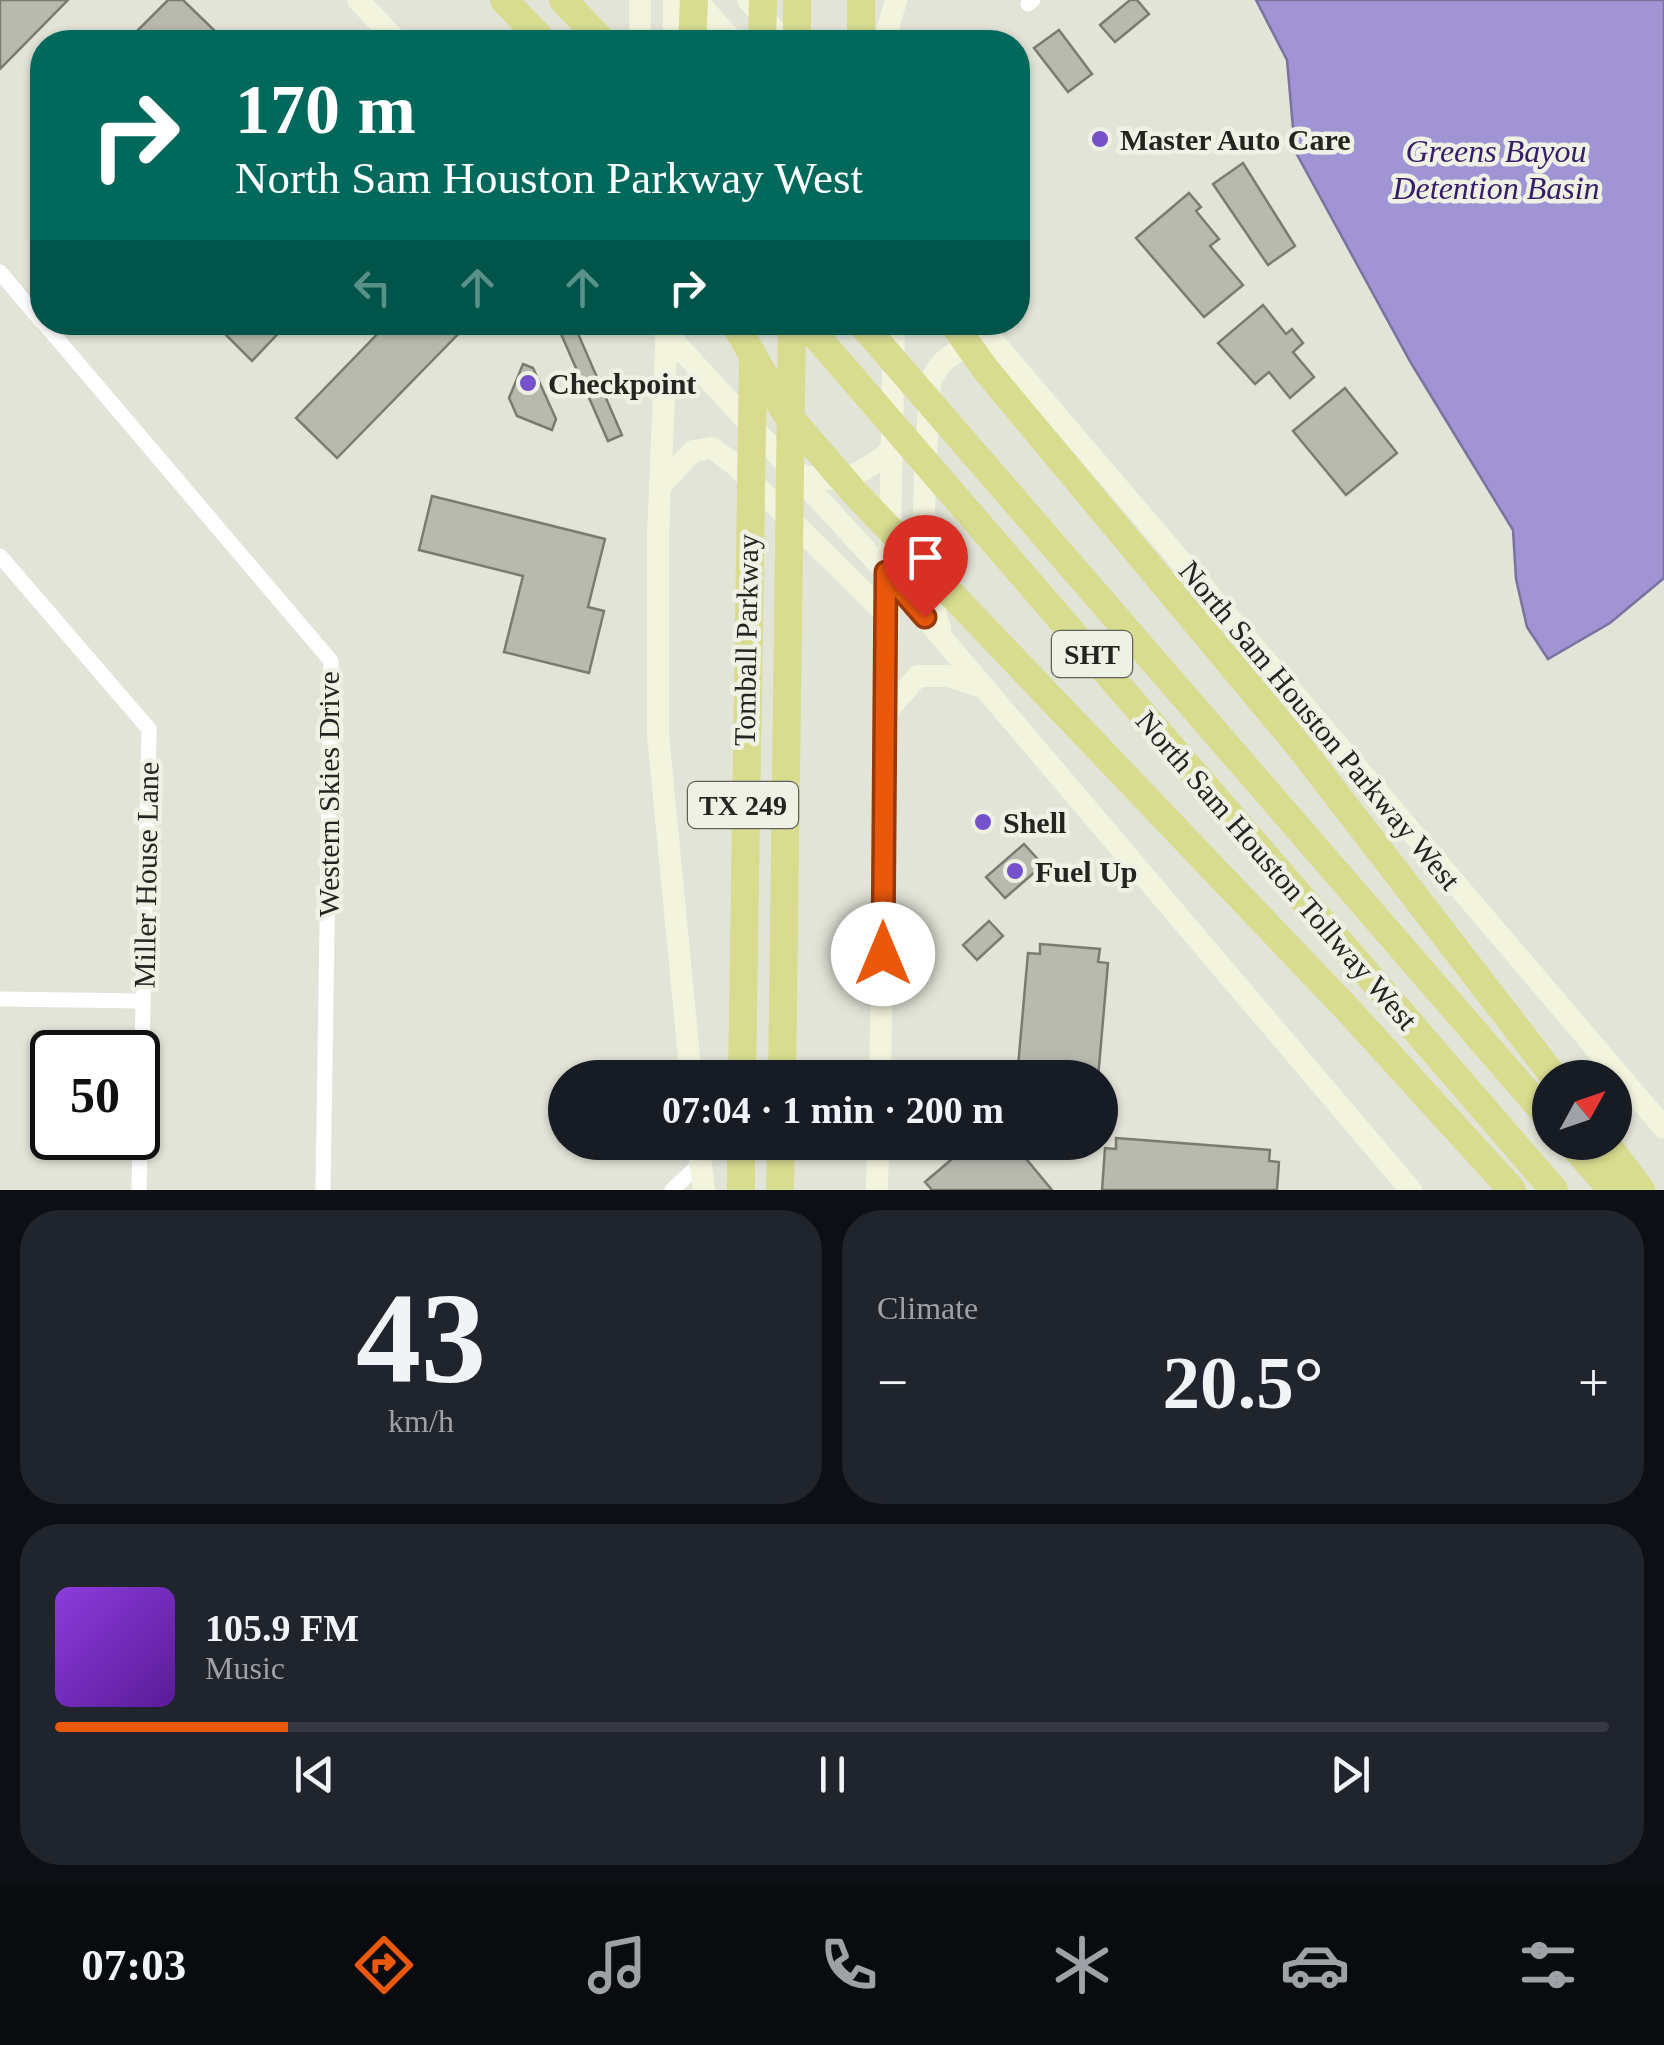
<!DOCTYPE html>
<html lang="en">
<head>
<meta charset="utf-8">
<style>
  body { margin:0; font-family:"Times New Roman",serif; background:#20242c; color:#f1f3f6; height:100vh; display:flex; flex-direction:column; font-size:38px; white-space:nowrap }
  * { box-sizing:border-box; margin:0 }
  p { font-size:32px; color:#9ea1a6 }
  .icon { flex:none; width:55px; height:55px; fill:none; stroke:currentColor; stroke-width:2; stroke-linecap:round; stroke-linejoin:round }
  .map { position:relative; height:1190px; overflow:hidden }
  .side { display:flex; flex-direction:column; gap:20px; padding:20px; background:#0d0f14; flex:1 }
  .side>* { flex:none }
  .top-card { position:absolute; left:30px; top:30px; width:1000px; height:305px; border-radius:40px; box-shadow:0 2px 8px #0004; background:#00695c; color:#fff; overflow:hidden }
  .needle { width:65px; rotate:50deg }
  .controls { position:absolute; left:1532px; top:1060px; display:grid; gap:20px }
  .controls a { display:grid; place-items:center; width:100px; height:100px; border-radius:50%; background:#171b24; box-shadow:0 2px 8px #0004; font-size:50px }
  .speed { position:absolute; left:30px; top:1030px; display:flex; gap:20px; font-size:50px; font-weight:700; text-align:center }
  .speed>* { display:grid; place-content:center; width:130px; height:130px; border-radius:50%; background:#171b24; box-shadow:0 2px 8px #0004; line-height:1 }
  .speed .limit { border:5px solid #111; border-radius:15px; background:#fff; color:#111 }
  .pin { position:absolute; display:grid; place-items:center; width:85px; height:85px; color:#fff; margin:-102px -42px; border-radius:50% 50% 50% 0; rotate:-45deg; box-shadow:0 0 10px #0007 }
  .pin .icon { rotate:45deg }
  .me { position:absolute; width:110px; margin:-55px; rotate:0deg; stroke-linejoin:round; filter:drop-shadow(0 0 8px #0008) }
  .turn { display:flex; align-items:center; gap:35px; height:210px; padding:0 40px; font-size:45px }
  .turn .icon { width:130px; height:130px; stroke-width:2.5 }
  .turn b { display:block; font-size:70px; line-height:85px }
  .lanes { display:flex; align-items:center; height:95px; padding:0 40px; background:#0003; justify-content:center; gap:50px; direction:ltr }
  .lanes .off { opacity:.35 }
  .big { font-size:75px; font-weight:600; line-height:1.1 }
  .side .tile { flex:1; display:flex; flex-direction:column; justify-content:center; gap:15px; min-width:0; padding:0 35px; border-radius:40px; background:#20242c }
  .side .dial { align-items:center; gap:0 }
  .dial b { font-size:130px; line-height:1 }
  .song { display:flex; align-items:center; gap:30px }
  .cover { width:120px; height:120px; border-radius:15px; background:linear-gradient(135deg,hsl(270 70% 55%),hsl(270 70% 35%)) }
  .played { height:10px; border-radius:5px; background:linear-gradient(90deg,#ea580c 15%,#363941 15%) }
  .keys { display:flex; justify-content:space-around; direction:ltr }
  .heat { display:flex; justify-content:space-between; align-items:center; font-size:55px; direction:ltr }
  .side .tiles { flex:1; display:grid; gap:20px; grid-template-columns:1fr 1fr }
  .tile:last-child { grid-column:span 2 }
  .trip { position:absolute; left:548px; top:1060px; width:570px; height:100px; border-radius:50px; background:#171b24; box-shadow:0 2px 8px #0004; font-weight:600; line-height:100px; text-align:center }
  .tab-bar { display:flex; height:160px; justify-content:space-around; align-items:center; background:#090b0e; color:#9ea1a6 }
  .tab-bar .icon { width:70px; height:70px }
  .tab-bar .current { color:#ea580c }
  .tab-bar b { font-size:45px; color:#f1f3f6 }
  .map>svg:first-child { display:block }
  .water { fill:#a194d5; stroke:#7c729f; stroke-width:2.5 }
  .building { fill:#b9baaf; stroke:#7b7c71; stroke-width:2.5 }
  .lines { fill:none; stroke-linecap:round; stroke-linejoin:round }
  .street { stroke:#fff; stroke-width:15 }
  .secondary { stroke:#f3f4dd; stroke-width:22 }
  .highway { stroke:#d8dc8f; stroke-width:28 }
  .route-casing { stroke:#983908; stroke-width:25 }
  .route { stroke:#ea580c; stroke-width:18 }
  .poi-dot { fill:#7551ca; stroke:#f0f1e5; stroke-width:4 }
  .labels { text-anchor:middle; dominant-baseline:central; stroke-width:9; stroke-linejoin:round; paint-order:stroke }
  .shield { fill:#f0f1e5; stroke:#61625b; stroke-width:2.5 }
  .shield-label { font-size:28px; font-weight:bold; fill:#242420 }
  .poi-label { font-size:30px; font-weight:bold; fill:#242420; stroke:#f0f1e5; text-anchor:start }
  .street-label { font-size:30px; fill:#242420; stroke:#f0f1e5 }
  .water-label { font-size:32px; font-style:italic; fill:#361d69; stroke:#f0f1e5 }
</style>
</head>
<body>
<div class="map">
<svg width="1664" height="1190" viewBox="0 0 1664 1190">
  <rect width="100%" height="100%" fill="#e3e4d8"/>
  <path class="water" d="M1256,0H1664V578L1610,623L1548,659L1527,627L1516,579L1513,530L1411,363L1295,151L1287,60Z"/>
  <path class="building" d="M0,0H68L0,69Z
    M168,0H183L217,33L208,42H126Z
    M1130,0H1137L1149,14L1115,42L1100,25Z
    M1059,30L1092,74L1068,92L1034,48Z
    M1243,163L1295,246L1268,265L1213,184Z
    M1189,193L1201,207L1196,211L1219,239L1210,246L1243,285L1204,317L1136,238Z
    M1263,305L1286,334L1292,329L1303,343L1293,352L1314,377L1290,398L1269,372L1255,384L1218,343Z
    M213,322H289L252,361Z
    M389,322H470L337,458L296,418Z
    M568,322H573L622,435L608,441L558,327Z
    M523,364L533,368L556,419L552,430L517,416L509,398Z
    M1345,388L1397,453L1346,495L1293,431Z
    M432,496L605,539L588,607L604,611L589,673L504,652L523,576L419,550Z
    M1024,844L1043,865L1005,898L986,877Z
    M989,921L1003,936L977,960L963,945Z
    M1040,944L1100,949L1098,962L1108,963L1098,1078H1017L1028,953L1040,954Z
    M1116,1138L1270,1150L1269,1161L1279,1162L1277,1190H1102L1105,1148L1116,1149Z
    M972,1142H1012L1052,1190H932L925,1182Z"/>
  <g class="lines">
    <path class="street" d="M1028,4L1033,0
      M0,272L42,322
      M43,322L331,661L323,1190
      M0,556L149,729L139,1190
      M0,999L143,1001
      M672,1190L700,1164"/>
    <path class="secondary" d="M358,0L398,42
      M696,0L734,42
      M748,0L785,42
      M640,42V0
      M674,42V0
      M884,42L896,0
      M656,322L886,572L1411,1190
      M977,322L1664,1128
      M667,326L658,535V734L691,1078
      M795,473C839,486 856,478 891,451
      M660,486L693,451L712,448L735,465L887,615
      M940,629C914,549 927,464 930,381C942,358 955,348 982,347
      M884,714L918,676H949L985,688
      M880,1078L894,322
      M698,1142L704,1190
      M877,1190L878,1142"/>
    <path class="highway" d="M504,0L544,42
      M563,0L603,42
      M692,42L694,0
      M762,42L763,0
      M797,42V0
      M861,42V0
      M734,322L785,412L854,492L1350,1012L1512,1190
      M804,322L1554,1190
      M860,322L1550,1119
      M952,322L986,370L1299,746L1555,1078
      M742,1078L753,359
      M782,1078L792,322
      M1570,1142L1612,1190
      M1605,1142L1641,1190
      M741,1190V1142
      M780,1190L781,1142"/>
  </g>
  <g class="lines">
    <g class="route-casing">
      <path id="route" d="M883,954L886,572L925,617"/>
    </g>
    <use href="#route" class="route"/>
  </g>
  <g class="poi-dot">
    <circle cx="1100" cy="139" r="10"/>
    <circle cx="528" cy="383" r="10"/>
    <circle cx="983" cy="822" r="10"/>
    <circle cx="1015" cy="871" r="10"/>
  </g>
  <g class="labels">
    <g class="shield">
      <rect x="1052" y="631" width="80" height="46" rx="8"/>
      <rect x="688" y="782" width="110" height="46" rx="8"/>
    </g>
    <g class="shield-label">
      <text x="1092" y="654">SHT</text>
      <text x="743" y="805">TX 249</text>
    </g>
    <g class="poi-label">
      <text x="1120" y="139">Master Auto Care</text>
      <text x="548" y="383">Checkpoint</text>
      <text x="1003" y="822">Shell</text>
      <text x="1035" y="871">Fuel Up</text>
    </g>
    <g class="street-label">
      <text transform="translate(746 640) rotate(-89)">Tomball Parkway</text>
      <text transform="translate(1320 725) rotate(50)">North Sam Houston Parkway West</text>
      <text transform="translate(328 794) rotate(-90)">Western Skies Drive</text>
      <text transform="translate(1277 870) rotate(49)">North Sam Houston Tollway West</text>
      <text transform="translate(146 875) rotate(-89)">Miller House Lane</text>
    </g>
    <g class="water-label">
      <text x="1496" y="151">Greens Bayou<tspan x="1496" dy="37">Detention Basin</tspan></text>
    </g>
  </g>
</svg>
<div class="controls">
<a><svg class="needle" viewBox="-14 -14 28 28"><path d="M0-13l5 13h-10z" fill="#e53935"/><path d="M0 13l5-13h-10z" fill="#9ea1a6"/></svg></a>
</div>
<div class="speed"><div class="limit">50</div></div>
<div class="pin" style="left:925px;top:617px;background:#d93025"><svg class="icon" aria-label="arrive" viewBox="0 0 24 24"><path d="M6 21V4h12l-3 4 3 4H6"/></svg></div>
<svg class="me" style="left:883px;top:954px" viewBox="-20 -20 40 40"><circle r="19" fill="#fff"/><path d="M0-13L10 11 0 6-10 11z" fill="#ea580c"/></svg>
<div class="trip">07:04 · 1 min · 200 m</div>
<div class="top-card">
<div class="turn"><svg class="icon" aria-label="right" viewBox="0 0 24 24"><path d="M7 20v-9h11M14 6l5 5-5 5"/></svg><div><b>170 m</b>North Sam Houston Parkway West</div></div>
<div class="lanes"><svg class="icon off" aria-label="left" viewBox="0 0 24 24"><path d="M17 20v-9H6M10 6l-5 5 5 5"/></svg><svg class="icon off" aria-label="ahead" viewBox="0 0 24 24"><path d="M12 20V5M6 11l6-6 6 6"/></svg><svg class="icon off" aria-label="ahead" viewBox="0 0 24 24"><path d="M12 20V5M6 11l6-6 6 6"/></svg><svg class="icon" aria-label="right" viewBox="0 0 24 24"><path d="M7 20v-9h11M14 6l5 5-5 5"/></svg></div>
</div>
</div>
<section class="side">
<div class="tiles">
<div class="tile dial"><b>43</b><p>km/h</p></div>
<div class="tile"><p>Climate</p>
<div class="heat"><a>−</a><b class="big">20.5°</b><a>+</a></div>
</div>
<div class="tile">
<div class="song"><i class="cover"></i><div><b>105.9 FM</b><p>Music</p></div></div>
<div class="played"></div>
<div class="keys"><svg class="icon" aria-label="previous" viewBox="0 0 24 24"><path d="M18 5L8 12l10 7zM5 5v14"/></svg><svg class="icon" aria-label="pause" viewBox="0 0 24 24"><path d="M8 5v14M16 5v14"/></svg><svg class="icon" aria-label="next" viewBox="0 0 24 24"><path d="M6 5l10 7-10 7zM19 5v14"/></svg></div>
</div>
</div>
</section>
<nav class="tab-bar">
<b>07:03</b>
<svg class="icon current" aria-label="directions" viewBox="0 0 24 24"><path d="M12 3l9 9-9 9-9-9zM9 14v-3h6M13 9l2 2-2 2"/></svg>
<svg class="icon" aria-label="music" viewBox="0 0 24 24"><path d="M9 18V5l10-2v13"/><circle cx="6" cy="18" r="3"/><circle cx="16" cy="16" r="3"/></svg>
<svg class="icon" aria-label="phone" viewBox="0 0 24 24"><path d="M5 4h4l2 5-3 2q2 4 5 5l2-3 5 2v4C11 20 4 13 5 4z"/></svg>
<svg class="icon" aria-label="climate" viewBox="0 0 24 24"><path d="M12 3v18M4 7l16 10M4 17L20 7"/></svg>
<svg class="icon" aria-label="car" viewBox="0 0 24 24"><path d="M5 17H2v-5l4-1 3-4h7l3 4 3 1v5h-3M9 17h6M6 11h13"/><circle cx="7" cy="17" r="2"/><circle cx="17" cy="17" r="2"/></svg>
<svg class="icon" aria-label="filters" viewBox="0 0 24 24"><path d="M4 7h16M4 17h16"/><circle cx="9" cy="7" r="2"/><circle cx="15" cy="17" r="2"/></svg>
</nav>
</body>
</html>
